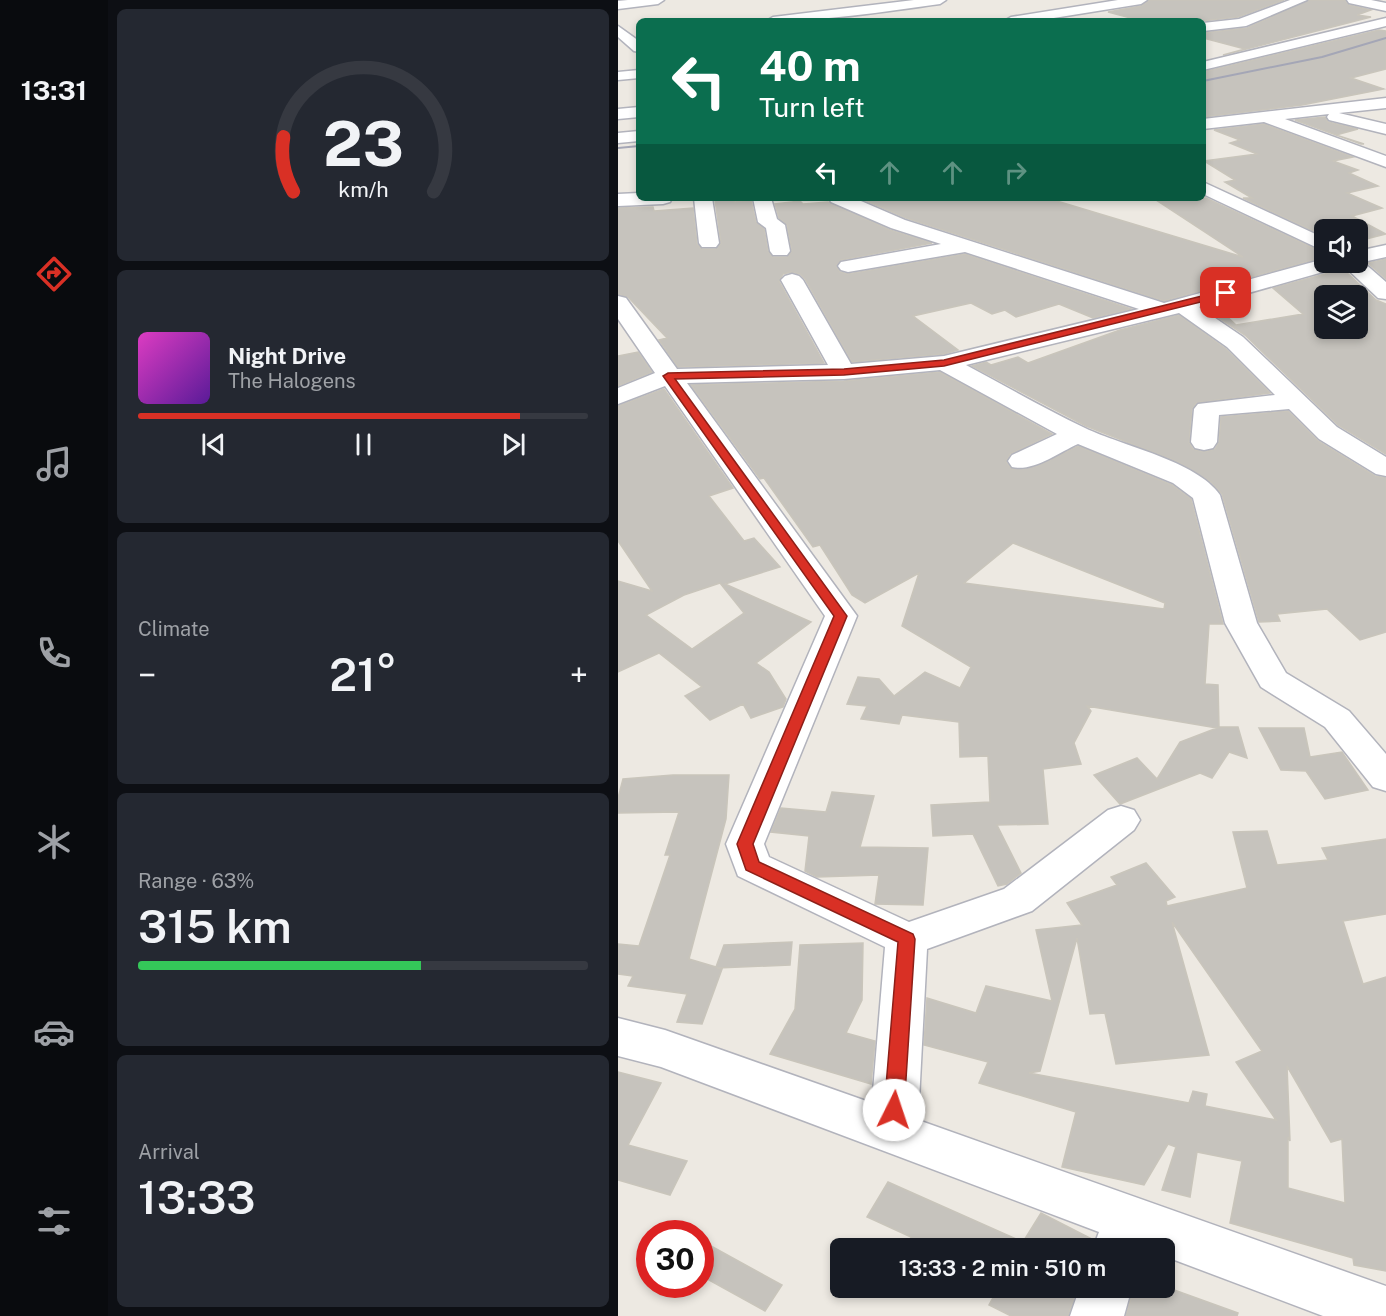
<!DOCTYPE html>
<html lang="en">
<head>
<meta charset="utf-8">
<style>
  body { margin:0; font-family:"Public Sans",sans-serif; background:#242831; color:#f1f3f6; height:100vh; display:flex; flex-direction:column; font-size:22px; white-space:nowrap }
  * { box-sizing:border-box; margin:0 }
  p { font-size:20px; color:#9ea1a6 }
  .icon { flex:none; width:33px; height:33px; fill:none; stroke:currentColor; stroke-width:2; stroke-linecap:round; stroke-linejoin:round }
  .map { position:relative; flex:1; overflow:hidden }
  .side { display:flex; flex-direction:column; gap:9px; padding:9px; background:#0d0f14; width:510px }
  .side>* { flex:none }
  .guide { position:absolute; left:18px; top:18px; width:570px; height:183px; border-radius:9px; box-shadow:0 3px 9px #0003; background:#0b6e4f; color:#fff; overflow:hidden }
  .fabs { position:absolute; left:696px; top:219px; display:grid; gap:12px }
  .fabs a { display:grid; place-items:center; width:54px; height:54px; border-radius:9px; background:#171b24; box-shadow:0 3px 9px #0003; font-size:30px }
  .speed { position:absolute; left:18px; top:1220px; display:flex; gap:12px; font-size:30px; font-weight:700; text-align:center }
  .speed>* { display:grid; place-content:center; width:78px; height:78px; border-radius:50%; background:#171b24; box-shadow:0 3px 9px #0003; line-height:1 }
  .speed .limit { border:9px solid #d22; background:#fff; color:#111 }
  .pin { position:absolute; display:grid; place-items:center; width:51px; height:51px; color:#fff; margin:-26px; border-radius:12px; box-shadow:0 3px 9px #0006 }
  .me { position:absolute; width:66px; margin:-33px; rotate:4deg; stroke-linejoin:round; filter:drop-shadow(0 0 4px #0008) }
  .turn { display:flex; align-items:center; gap:21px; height:126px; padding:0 24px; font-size:27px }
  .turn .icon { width:78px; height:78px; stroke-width:2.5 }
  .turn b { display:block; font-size:42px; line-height:51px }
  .lanes { display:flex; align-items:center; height:57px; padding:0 24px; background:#0003; justify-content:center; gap:30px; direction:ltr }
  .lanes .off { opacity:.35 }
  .big { font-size:45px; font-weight:600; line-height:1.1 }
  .side .tile { flex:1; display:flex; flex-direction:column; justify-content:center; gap:9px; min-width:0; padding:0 21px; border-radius:9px; background:#242831 }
  .side .dial { align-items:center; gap:0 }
  .dial svg { height:156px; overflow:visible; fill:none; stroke:#363941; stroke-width:7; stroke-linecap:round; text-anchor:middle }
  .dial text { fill:#f1f3f6; stroke:none }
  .song { display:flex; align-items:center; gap:18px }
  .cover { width:72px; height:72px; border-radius:9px; background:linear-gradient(135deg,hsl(310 70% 55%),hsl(270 70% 35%)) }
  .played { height:6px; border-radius:3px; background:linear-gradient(90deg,#d93025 85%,#363941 85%) }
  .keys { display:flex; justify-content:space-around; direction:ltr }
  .heat { display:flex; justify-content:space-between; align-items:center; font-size:33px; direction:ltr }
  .charge { height:9px; border-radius:4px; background:linear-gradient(90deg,#34c759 63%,#363941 0) }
  .trip { position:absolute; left:212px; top:1238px; width:345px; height:60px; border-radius:9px; background:#171b24; box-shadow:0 3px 9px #0003; font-weight:600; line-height:60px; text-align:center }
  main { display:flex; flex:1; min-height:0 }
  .dock { display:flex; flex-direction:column; width:108px; justify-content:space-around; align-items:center; background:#090b0e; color:#9ea1a6 }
  .dock .icon { width:42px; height:42px }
  .dock .selected { color:#d93025 }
  .dock b { font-size:27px; color:#f1f3f6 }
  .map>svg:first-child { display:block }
  .building { fill:#c6c3bd; stroke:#c9c5bb; stroke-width:1.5; fill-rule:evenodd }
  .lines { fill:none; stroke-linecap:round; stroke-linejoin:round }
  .minor-casing { stroke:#b2b3bc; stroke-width:3 }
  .minor { fill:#fff; fill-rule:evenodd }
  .rail { stroke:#a4a6b6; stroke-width:2 }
  .route { fill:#d93025; stroke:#8d1f18; stroke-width:1.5 }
</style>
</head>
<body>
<main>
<nav class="dock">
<b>13:31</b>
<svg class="icon selected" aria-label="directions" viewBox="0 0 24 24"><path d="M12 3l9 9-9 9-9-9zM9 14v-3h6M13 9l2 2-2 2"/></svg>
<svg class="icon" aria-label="music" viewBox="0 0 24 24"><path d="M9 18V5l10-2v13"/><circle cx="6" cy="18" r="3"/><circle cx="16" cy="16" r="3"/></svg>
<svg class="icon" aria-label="phone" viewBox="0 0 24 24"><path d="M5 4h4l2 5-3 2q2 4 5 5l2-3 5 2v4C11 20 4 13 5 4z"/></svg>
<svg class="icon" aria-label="climate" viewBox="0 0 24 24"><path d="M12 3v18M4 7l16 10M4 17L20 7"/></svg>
<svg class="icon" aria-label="car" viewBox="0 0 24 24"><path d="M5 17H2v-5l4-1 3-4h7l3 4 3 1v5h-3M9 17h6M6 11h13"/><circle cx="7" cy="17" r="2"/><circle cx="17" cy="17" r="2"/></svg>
<svg class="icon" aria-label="filters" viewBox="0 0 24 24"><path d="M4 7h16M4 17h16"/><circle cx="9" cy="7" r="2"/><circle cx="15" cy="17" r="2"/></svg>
</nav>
<section class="side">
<div class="tile dial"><svg viewBox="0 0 100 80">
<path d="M14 69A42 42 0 1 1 86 69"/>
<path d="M14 69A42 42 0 0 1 9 41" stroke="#d93025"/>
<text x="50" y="56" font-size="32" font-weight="700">23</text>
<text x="50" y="72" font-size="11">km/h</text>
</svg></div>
<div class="tile">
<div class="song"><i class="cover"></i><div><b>Night Drive</b><p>The Halogens</p></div></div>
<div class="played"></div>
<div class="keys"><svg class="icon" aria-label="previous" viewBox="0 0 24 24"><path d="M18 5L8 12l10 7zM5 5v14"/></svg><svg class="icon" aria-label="pause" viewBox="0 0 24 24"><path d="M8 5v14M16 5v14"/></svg><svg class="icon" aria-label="next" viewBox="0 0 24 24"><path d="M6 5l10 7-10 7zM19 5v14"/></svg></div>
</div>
<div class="tile"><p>Climate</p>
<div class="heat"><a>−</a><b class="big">21°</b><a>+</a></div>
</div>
<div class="tile"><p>Range · 63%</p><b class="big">315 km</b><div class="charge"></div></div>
<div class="tile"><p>Arrival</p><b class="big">13:33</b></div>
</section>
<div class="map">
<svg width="768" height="1316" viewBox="0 0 768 1316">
  <rect width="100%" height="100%" fill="#ede9e2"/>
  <path class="building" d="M532,0H666L620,17L584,21H524L490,12L523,6Z
    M691,0H727L731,5L753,10L739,15L753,17L605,55L627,49L585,38V33L629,28Z
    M761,30L768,31V69L733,78L766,89L684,105L585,117V72Z
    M707,117L710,122L740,129L718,135L746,144H743L677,120Z
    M646,124L735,157L715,161L740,170L731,173L760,186L729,193L764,208L734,216L768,234L740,241V230H706V236L625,198H634L607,182L617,180L586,161L639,154L612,143L622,140L596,130Z
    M242,198H429L625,257L535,198H588L706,253V257L546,301L288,218Z
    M116,199V202L133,200L138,222L146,229L150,251L155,257H169L174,251L169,225L161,218L157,204L182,201L185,204L210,202L272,230L314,243L223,260L218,266L222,272L230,274L347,254L513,309L475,318L441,304L398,317L387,310L374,314L353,303L295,316L340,350L326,354L234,362L187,279L182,274L173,272L165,274L161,281L206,363L60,367L41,340L49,338L10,297L0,294V208L35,207L36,211L75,208L79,244L84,249H98L103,243L97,200Z
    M768,259V279L750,263Z
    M725,269L758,300L768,304V454L720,425L627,335L586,308L597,305L618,325L685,314L655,288ZM706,296H740V328H706Z
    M561,315L608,349L652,393L578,403L574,409L571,442L575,449L586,452L597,449L601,442L603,417L670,411L700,441L757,476L768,478V632L742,640L709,609L659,614L662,621L641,622L604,494L593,482L560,462L468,426L354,366L368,362L373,365L400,357L410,363L502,330Z
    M20,352L34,372L0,386V356Z
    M322,372L434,434L392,454L388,462L394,469L419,466L460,446L554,485L573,499L605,624H591L587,684L600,685L601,727H620L629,758L611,752L594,778L582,773L502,804L476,775L519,758L539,779L562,742L599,728L469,706L473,711L456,743L463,764L425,769L430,824L379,825L403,873L389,884L380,886L355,834L315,836L313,805L372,802L370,756L342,757L341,722L284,715L281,724L243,719L249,706L229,704L240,677L261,679L276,696L307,672L342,688L353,667L284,626L301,573L247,603L234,595L202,545L195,547L146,478L142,479L73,385L226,381ZM395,543L547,603L546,609L346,583Z
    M46,389L115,488L91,496L126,541L136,538L162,567L107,584L193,622L138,663L151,672L168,699L165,707L133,718L125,704L92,720L67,696L84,687L41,653L0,672V581L34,591L0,541V406ZM102,583L126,613L74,649L28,615L66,595Z
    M641,728H686L692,757L724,752L750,790L707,799L688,771L663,770Z
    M55,775H111L108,819L71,959L98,967L106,945L174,942L172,965L99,968L104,969L84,1024L59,1022L69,994L10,986L15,976L0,974V944L21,946L52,855H47L61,812L0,813V798L5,779Z
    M214,792L256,796L242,847L310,848L305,905L257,904L261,875L199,877L187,871L191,836L153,832L163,808L208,812Z
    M649,831L659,865L710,860L704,848L768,839V914L725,921L745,984L768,977V1271L736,1265L735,1258L612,1223L624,1161L579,1152L572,1197L544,1190L558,1147L550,1144L526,1185L444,1167L458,1112L361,1083L370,1062L306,1045L309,998L358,1013L368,986L434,1001L418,930L464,925L449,903L499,885L493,877L528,863L557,897L548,901L549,906L629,888L615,832ZM554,922L644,1051L618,1062L658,1120L587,1106L589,1094L575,1091L571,1103L411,1073L422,1071L459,938L472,1014L487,1013L498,1064L591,1055ZM669,1066L713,1142L724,1139L727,1203L670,1188V1137L672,1141Z
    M245,943L244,1000L228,1033L257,1041L253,1084L152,1054L177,1009L182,945Z
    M0,1072L43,1083L10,1145L69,1161L52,1195L0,1180Z
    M270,1182L405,1242L423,1213L476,1240L473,1248H288L293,1237L249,1217Z
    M82,1240L164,1285L147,1311L82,1275Z
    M381,1287H460L450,1316H393L371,1305Z
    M516,1287H548L620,1313L619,1316H508Z"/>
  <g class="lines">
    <g class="minor-casing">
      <path id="minor" d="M10,0H46L40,4L0,9V1Z
        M296,0H328L322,4C264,12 207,21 148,21L155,17Z
        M500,0H529L523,4L417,21H386L393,17Z
        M672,0H689L628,26L585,31V23L621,19Z
        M729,0H753L768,3V11L731,3Z
        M768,18V26L585,70V62Z
        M0,26L21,41V52L16,51L0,37Z
        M21,70V78L0,80V72Z
        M768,98V108L721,113L768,124V134L711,120L709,117L711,114L667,119L768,156V167L646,122L585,129V119Z
        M21,107V117L0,119V109Z
        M21,131V141L0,143V133Z
        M585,182L706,238V251L585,194Z
        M21,193V198H54L52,202L45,204L0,206V194Z
        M76,198H94L101,243L98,247H84L81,243Z
        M135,198H153L159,219L167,225L172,251L169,255H155L152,251L148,228L140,222Z
        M211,198H236L287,220L546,303L706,259V262H740V251L768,245V257L745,262L768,282V299L760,298L726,266L581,307L625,337L719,427L768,457V476L758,474L701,439L671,409L601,415L599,442L595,448L586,450L577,448L573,442L576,409L580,404L657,395L609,347L561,313L348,365C387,386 426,408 467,428C504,446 579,461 602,495L639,623L668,673L731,711L768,754V791L755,787L707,727L643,687L607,623L575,498L555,483L460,444C440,453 415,472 394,467L390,461L394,455L439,434L322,370L226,379L69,383L239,616L146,844L151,857L291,922L386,889L490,810L503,806L516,810L522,820L516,830L414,911L309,949L300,1120L768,1286V1316H705L546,1256V1248H475L481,1232L43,1067L0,1056V1018L47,1030L254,1103L267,947L120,876L108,844L207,616L47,386L0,404V388L37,373L0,319V296L8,298L59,369L210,365L163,280L167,276L174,274L181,276L185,280L233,364L326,356L521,309L347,252L230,272L223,270L220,266L223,262L323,244L273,228L213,202Z
        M462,1287H514L506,1316H452Z"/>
    </g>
    <use href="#minor" class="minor"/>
    <path class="rail" d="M585,81L704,57L768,38
      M0,148L21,146"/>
  </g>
  <path class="route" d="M608,290L611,291V295L326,366L226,375L57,379L229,616L135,844L141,862L295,934L297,939L286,1110L283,1116L276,1119L269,1116L266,1110L280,942L128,870L119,844L216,616L45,376L50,373L226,369L326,360Z"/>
</svg>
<div class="fabs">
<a><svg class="icon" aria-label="sound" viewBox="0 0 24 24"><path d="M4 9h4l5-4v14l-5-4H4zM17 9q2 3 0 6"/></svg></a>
<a><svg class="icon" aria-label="layers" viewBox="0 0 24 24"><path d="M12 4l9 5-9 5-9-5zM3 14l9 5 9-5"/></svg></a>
</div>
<div class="speed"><div class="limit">30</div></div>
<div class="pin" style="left:608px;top:293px;background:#d93025"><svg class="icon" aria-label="arrive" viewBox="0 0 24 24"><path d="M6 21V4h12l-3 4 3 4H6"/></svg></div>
<svg class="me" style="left:276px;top:1110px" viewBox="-20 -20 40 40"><circle r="19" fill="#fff"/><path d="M0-13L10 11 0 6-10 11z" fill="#d93025"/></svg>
<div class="trip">13:33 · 2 min · 510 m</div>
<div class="guide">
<div class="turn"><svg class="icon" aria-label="left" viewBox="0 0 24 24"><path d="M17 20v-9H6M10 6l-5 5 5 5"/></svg><div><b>40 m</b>Turn left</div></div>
<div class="lanes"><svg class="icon" aria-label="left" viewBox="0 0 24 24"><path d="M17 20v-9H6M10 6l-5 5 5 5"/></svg><svg class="icon off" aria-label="ahead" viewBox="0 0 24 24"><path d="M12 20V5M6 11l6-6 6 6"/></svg><svg class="icon off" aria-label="ahead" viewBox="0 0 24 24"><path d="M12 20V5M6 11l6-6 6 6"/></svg><svg class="icon off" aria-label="right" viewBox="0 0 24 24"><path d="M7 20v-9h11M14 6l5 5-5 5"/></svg></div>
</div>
</div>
</main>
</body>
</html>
